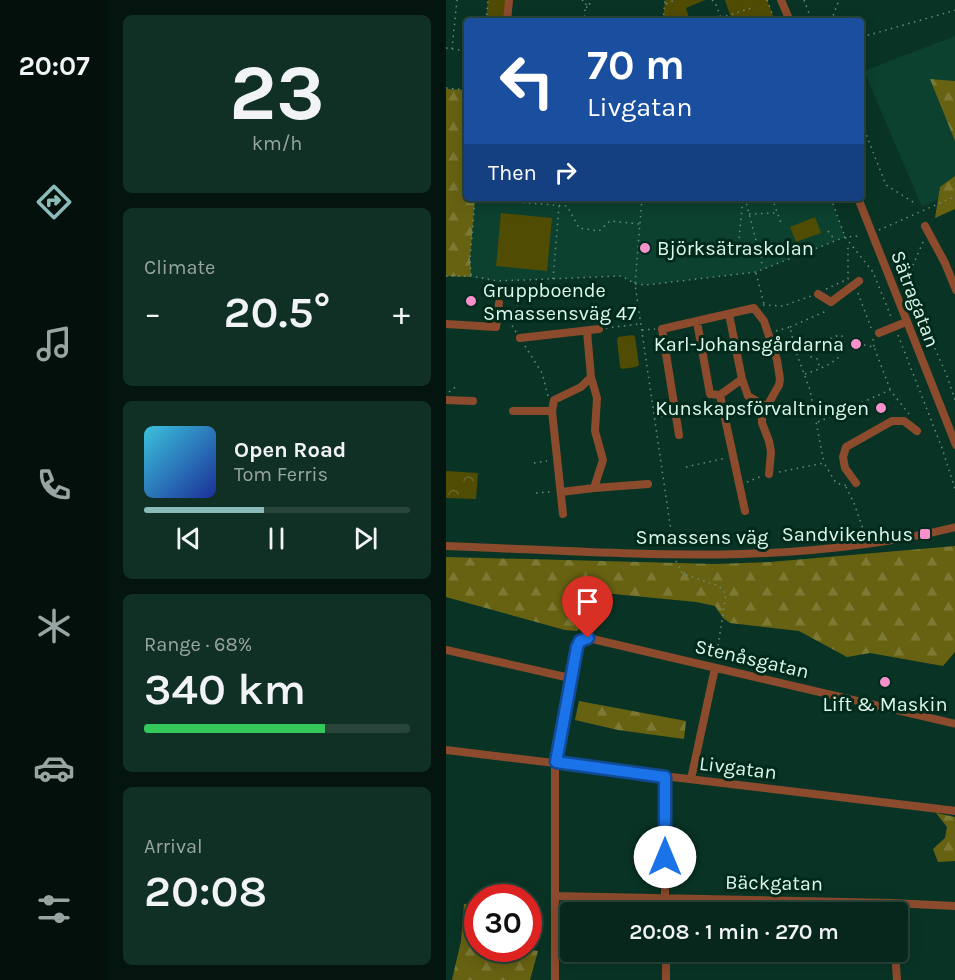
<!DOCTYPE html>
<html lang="en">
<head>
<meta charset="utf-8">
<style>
  body { margin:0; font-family:Karla,sans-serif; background:#102f25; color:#f1f3f6; height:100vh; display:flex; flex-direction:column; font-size:22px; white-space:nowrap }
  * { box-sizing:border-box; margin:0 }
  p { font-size:20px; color:#98a5a3 }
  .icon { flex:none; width:33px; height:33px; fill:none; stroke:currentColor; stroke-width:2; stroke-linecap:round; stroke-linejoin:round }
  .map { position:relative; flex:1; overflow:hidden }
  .panel { display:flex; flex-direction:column; gap:15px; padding:15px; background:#04150f; width:338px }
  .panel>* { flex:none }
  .top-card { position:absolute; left:18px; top:18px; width:400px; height:183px; border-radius:6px; box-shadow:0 3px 15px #0003,0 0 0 2px #28443b; background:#1a4fa0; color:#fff; overflow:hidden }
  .speed { position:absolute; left:18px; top:884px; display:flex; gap:12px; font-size:30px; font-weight:700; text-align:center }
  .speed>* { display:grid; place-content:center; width:78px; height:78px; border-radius:50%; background:#07271c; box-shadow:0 3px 15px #0003,0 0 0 2px #28443b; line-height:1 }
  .speed .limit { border:9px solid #d22; background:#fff; color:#111 }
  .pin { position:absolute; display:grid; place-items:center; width:51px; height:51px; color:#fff; margin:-62px -26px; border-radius:50% 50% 50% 0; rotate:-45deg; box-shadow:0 0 6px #0007 }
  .pin .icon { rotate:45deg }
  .me { position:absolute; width:66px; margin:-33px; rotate:0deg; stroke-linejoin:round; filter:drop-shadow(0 0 4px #0008) }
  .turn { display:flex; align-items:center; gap:21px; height:126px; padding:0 24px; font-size:27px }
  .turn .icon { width:78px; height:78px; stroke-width:2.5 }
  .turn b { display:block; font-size:42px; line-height:51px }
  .then { display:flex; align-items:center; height:57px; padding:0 24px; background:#0003; gap:12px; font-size:22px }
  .big { font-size:45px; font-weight:600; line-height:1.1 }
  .panel .card { flex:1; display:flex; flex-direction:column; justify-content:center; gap:9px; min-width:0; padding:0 21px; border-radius:9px; background:#102f25 }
  .panel .dial { align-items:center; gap:0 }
  .dial b { font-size:78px; line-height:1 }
  .song { display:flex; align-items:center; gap:18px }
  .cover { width:72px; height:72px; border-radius:9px; background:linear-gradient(135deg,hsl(190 70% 55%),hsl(230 70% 35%)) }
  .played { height:6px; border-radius:3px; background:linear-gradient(90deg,#8bbbb9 45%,#28443b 45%) }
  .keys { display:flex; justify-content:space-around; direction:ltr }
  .heat { display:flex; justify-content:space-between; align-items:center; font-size:33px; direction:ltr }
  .charge { height:9px; border-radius:4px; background:linear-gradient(90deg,#34c759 68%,#28443b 0) }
  .trip { position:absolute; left:114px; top:902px; width:348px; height:60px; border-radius:6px; background:#07271c; box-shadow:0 3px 15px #0003,0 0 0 2px #28443b; font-weight:600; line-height:60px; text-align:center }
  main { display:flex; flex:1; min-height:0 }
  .menu { display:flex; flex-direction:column; width:108px; justify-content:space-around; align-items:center; background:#03100b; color:#98a5a3 }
  .menu .icon { width:42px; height:42px }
  .menu .active { color:#8bbbb9 }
  .menu b { font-size:27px; color:#f1f3f6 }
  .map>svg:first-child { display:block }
  .built { fill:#0c402f }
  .grass { fill:#514c04 }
  .forest { fill:url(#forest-firs) }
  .park { fill:url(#park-crowns) }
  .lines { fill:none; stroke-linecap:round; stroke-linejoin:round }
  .path { stroke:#688c7e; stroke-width:1.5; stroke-dasharray:1.5 4.5; stroke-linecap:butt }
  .minor { stroke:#8c4b2c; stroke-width:8 }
  .route-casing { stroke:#114b97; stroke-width:15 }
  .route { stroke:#1a73e8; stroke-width:10 }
  .poi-dot { fill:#f890cc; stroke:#002a1b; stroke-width:2 }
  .labels { text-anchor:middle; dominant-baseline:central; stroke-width:6; stroke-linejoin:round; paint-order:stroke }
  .poi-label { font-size:20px; fill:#ddf8eb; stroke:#002a1b; text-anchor:end }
  .street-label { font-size:20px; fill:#ddf8eb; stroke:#002a1b }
</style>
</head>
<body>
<main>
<nav class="menu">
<b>20:07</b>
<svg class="icon active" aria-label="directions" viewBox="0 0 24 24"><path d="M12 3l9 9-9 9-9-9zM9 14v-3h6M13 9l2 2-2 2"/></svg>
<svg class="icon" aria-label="music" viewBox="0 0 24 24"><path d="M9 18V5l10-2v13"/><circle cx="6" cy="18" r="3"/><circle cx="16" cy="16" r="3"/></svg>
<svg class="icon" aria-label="phone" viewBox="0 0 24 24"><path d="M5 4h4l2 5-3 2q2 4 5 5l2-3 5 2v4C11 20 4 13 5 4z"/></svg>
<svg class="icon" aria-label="climate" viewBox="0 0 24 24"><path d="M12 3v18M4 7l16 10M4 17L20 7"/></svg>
<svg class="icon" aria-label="car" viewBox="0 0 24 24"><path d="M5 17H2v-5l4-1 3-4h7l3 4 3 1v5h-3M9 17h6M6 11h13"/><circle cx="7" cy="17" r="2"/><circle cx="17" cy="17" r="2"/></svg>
<svg class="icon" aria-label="filters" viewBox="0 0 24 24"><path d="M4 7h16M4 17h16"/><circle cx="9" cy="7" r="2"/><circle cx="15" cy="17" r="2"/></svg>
</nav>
<section class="panel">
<div class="card dial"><b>23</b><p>km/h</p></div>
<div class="card"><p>Climate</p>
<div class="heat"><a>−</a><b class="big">20.5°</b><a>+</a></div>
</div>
<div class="card">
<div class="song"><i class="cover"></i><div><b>Open Road</b><p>Tom Ferris</p></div></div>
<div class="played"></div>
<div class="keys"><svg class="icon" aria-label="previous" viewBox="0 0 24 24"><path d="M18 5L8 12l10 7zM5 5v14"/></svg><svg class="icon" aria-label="pause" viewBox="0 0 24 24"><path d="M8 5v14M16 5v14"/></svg><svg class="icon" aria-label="next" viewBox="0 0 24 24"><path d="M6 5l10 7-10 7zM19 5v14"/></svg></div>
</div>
<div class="card"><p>Range · 68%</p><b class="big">340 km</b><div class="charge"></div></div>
<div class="card"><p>Arrival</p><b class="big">20:08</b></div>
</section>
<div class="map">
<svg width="510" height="980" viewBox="0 0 510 980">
  <defs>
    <pattern id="forest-firs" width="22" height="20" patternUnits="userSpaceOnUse" patternTransform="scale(1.5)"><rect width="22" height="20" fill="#676212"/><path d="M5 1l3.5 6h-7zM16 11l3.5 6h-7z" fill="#7c7935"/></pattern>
    <pattern id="park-crowns" width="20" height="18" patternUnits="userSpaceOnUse" patternTransform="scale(1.5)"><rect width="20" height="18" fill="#514c04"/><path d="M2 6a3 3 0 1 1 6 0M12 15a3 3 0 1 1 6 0" fill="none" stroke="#6a6729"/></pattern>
  </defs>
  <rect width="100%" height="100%" fill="#093425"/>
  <path class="built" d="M509,36V191L476,207L418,71Z
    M29,198H385L399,237L310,272L200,285L189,284L176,276L51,281L25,277L24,258Z"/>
  <path class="grass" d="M42,0H61L59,21H40Z
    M219,0H259L240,8L244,21H201V19L217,20Z
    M279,0H321L329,21H286Z
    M55,213L106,218L101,271L50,266Z
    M369,217L375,233L350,242L344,227Z
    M187,335L189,337L193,365L190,367L176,369L174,367L171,340L172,337Z"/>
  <path class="forest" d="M484,79L509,81V141Z
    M0,89L21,90V198H29L24,258L25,277L0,276Z
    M509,176V209L489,218L494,187Z
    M509,546V652L497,666L424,653L401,657L353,631L284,623L277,618L269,606L250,602L157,593L141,620L131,631L119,630L0,597V557L269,564L324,562Z
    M133,701L240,721L238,739L172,730L129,720Z
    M490,813L509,817V861L492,862L487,849L499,838L501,827Z
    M31,903L32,948H70L92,951L84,980H6L15,941L18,904Z"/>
  <path class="park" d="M0,471L32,473L30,499L0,498Z
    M226,838H244L243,869H226Z"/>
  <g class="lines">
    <path class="path" d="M136,0L140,2L138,21
      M266,0L269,2L276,21
      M321,0L329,21
      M358,0L366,21
      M220,4L229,0
      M140,7H143L144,4L140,3
      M246,16L248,21
      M280,16L305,8
      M40,21L42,0
      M217,21L219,0
      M385,21L393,0
      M416,37L510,10
      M0,48L21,51
      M6,49L11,0
      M0,88L21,90
      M416,124L440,185L467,202
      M196,198L189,284L227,545
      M299,198L317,268
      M326,198L336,226
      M385,198L399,237L427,272L446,319
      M29,199L121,206L133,228L153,231L164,221L194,224
      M300,202L311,198
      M303,214L330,213
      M433,230L510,196
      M382,231L389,240
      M477,242L467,265L463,289L501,376L510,403
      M292,250L297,198
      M315,257L333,250
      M310,273L318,304
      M25,275L24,258L29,199
      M0,276H25L51,281L176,276L189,284L200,285L310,272L399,237L414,236
      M107,279L113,206
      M380,289L402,279V245
      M412,293L425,328
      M317,305L337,306L365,296
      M344,327L378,312L380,309
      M160,328L194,324
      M196,330L209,329
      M330,331L344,327L349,349L364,390L378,463
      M70,332L64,322C65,304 82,297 88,281
      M452,335L496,448L510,492
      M427,339L428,347
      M418,345L428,347L444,389
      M79,346L96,373L102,396
      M350,349L367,346L374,368
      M359,374C376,368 407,358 396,336L393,335L373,343V349L364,358
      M3,392L11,386
      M239,413L264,410L267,405
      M209,417L223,416
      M372,422L444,390L463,414
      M88,463L101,461
      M240,467L280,458
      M333,472L378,463L390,483L402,486
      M301,482L316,476
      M400,487L408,503L419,535
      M90,493L105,492
      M230,561L237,574L273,586L280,594L270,659"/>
    <path class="minor" d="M335,0L344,21
      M61,21L63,0
      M412,198L510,445
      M479,226L499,263L510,290
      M372,294L385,302L413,281
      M251,322L264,394L274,395L296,379L283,314
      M0,324L50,327L53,303
      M433,333L460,322
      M74,338L153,329
      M296,379L302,396L319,406
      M274,395L299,511
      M0,400L27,401
      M67,411H106
      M233,435L216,329L308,308L318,321L331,360L334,379L333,385L316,415V423L323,441L325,452L323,474
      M410,483L399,468L397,457L400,447L446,421H458L471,431
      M148,488L202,484
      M115,492L148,488L157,460L149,431L151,398L145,377L141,331
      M117,514L106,411L108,400L135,387L145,377
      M0,546C170,552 342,569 510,527
      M0,650L124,678
      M0,750L510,811
      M219,777V912
      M245,779L269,668
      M109,896L446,903L510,906
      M446,903L447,912
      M220,951V980
      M449,951L451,980
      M109,980V762L124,678L131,647L137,639L142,638L510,724"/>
  </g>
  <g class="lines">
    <g class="route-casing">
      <path id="route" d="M142,638L134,641L131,647L110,762L219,777V857"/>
    </g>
    <use href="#route" class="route"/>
  </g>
  <g class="poi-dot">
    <circle cx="199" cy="248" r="6"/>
    <circle cx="25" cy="301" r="6"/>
    <circle cx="410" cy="344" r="6"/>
    <circle cx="435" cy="408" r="6"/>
    <rect x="473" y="528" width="12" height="12" rx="3"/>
    <circle cx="439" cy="682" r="6"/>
  </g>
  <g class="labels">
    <g class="poi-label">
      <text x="211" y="248" text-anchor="start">Björksätraskolan</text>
      <text x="37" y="290" text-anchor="start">Gruppboende<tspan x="37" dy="23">Smassensväg 47</tspan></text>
      <text x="398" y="344">Karl-Johansgårdarna</text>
      <text x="423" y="408">Kunskapsförvaltningen</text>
      <text x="467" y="534">Sandvikenhus</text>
      <text x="439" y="704" text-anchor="middle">Lift &amp; Maskin</text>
    </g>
    <g class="street-label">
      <text transform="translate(469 299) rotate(69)">Sätragatan</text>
      <text x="256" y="537">Smassens väg</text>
      <text transform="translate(306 659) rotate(13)">Stenåsgatan</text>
      <text transform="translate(292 768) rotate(7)">Livgatan</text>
      <text transform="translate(328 883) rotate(1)">Bäckgatan</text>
    </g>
  </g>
</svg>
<div class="speed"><div class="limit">30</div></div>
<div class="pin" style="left:142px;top:638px;background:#d93025"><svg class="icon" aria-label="arrive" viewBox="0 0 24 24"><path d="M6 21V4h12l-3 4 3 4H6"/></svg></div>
<svg class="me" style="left:219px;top:857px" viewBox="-20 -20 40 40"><circle r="19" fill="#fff"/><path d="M0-13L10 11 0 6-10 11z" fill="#1a73e8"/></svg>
<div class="trip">20:08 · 1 min · 270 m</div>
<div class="top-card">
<div class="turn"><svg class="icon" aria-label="left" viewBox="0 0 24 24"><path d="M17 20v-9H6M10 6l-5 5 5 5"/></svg><div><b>70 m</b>Livgatan</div></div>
<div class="then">Then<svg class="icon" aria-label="right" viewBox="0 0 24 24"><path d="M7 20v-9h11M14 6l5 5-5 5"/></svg></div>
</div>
</div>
</main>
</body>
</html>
